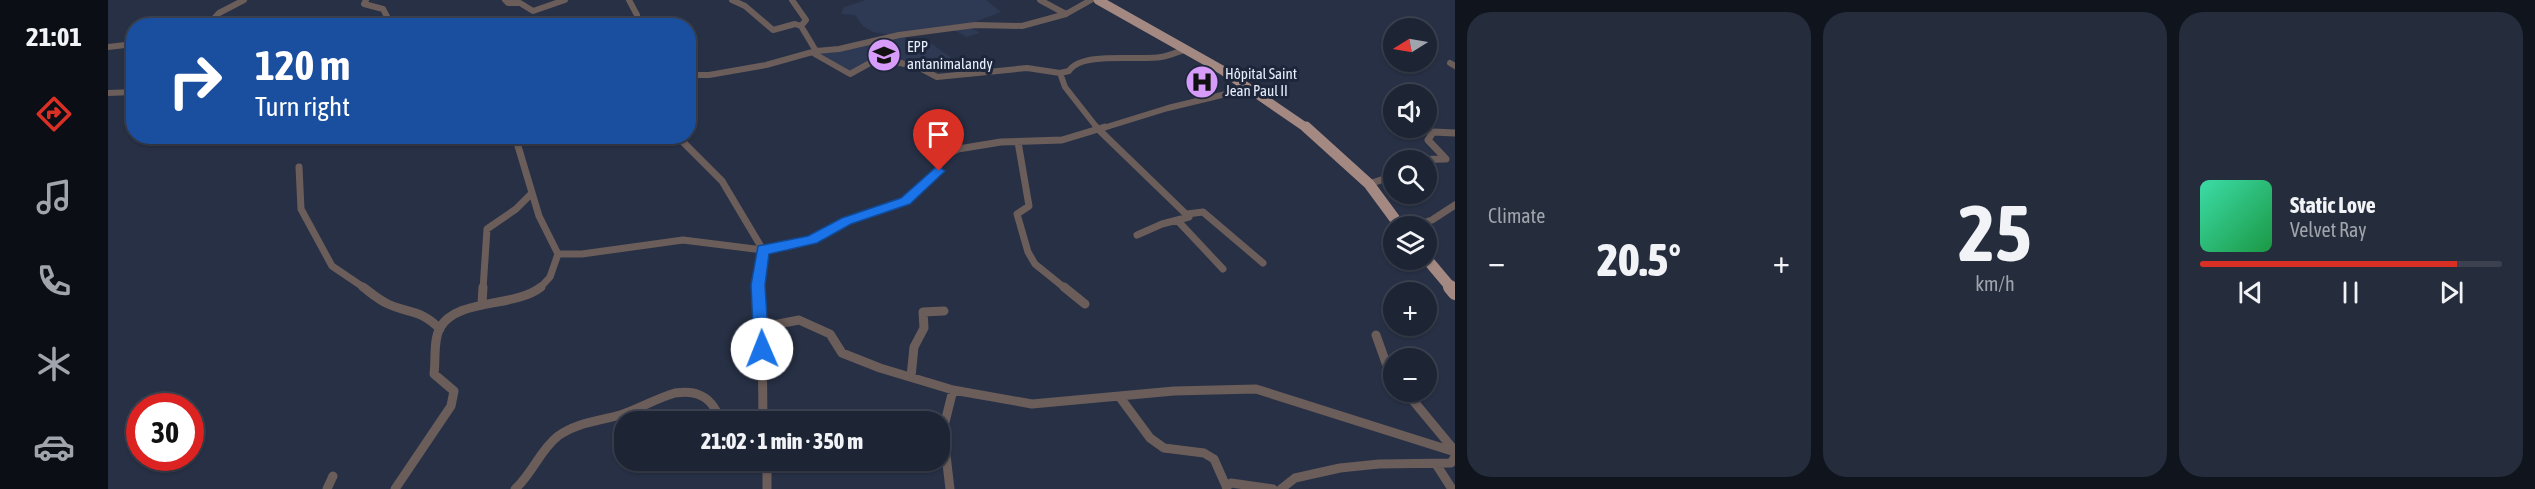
<!DOCTYPE html>
<html lang="en">
<head>
<meta charset="utf-8">
<style>
  body { margin:0; font-family:"Asap Condensed",sans-serif; background:#252c3c; color:#f1f3f6; height:100vh; display:flex; flex-direction:column; font-size:22px; white-space:nowrap }
  * { box-sizing:border-box; margin:0 }
  p { font-size:20px; color:#a0a4ac }
  .icon { flex:none; width:33px; height:33px; fill:none; stroke:currentColor; stroke-width:2; stroke-linecap:round; stroke-linejoin:round }
  .map { position:relative; flex:1; overflow:hidden }
  .details { display:flex; flex-direction:column; gap:12px; padding:12px; background:#10141d; width:1080px }
  .details>* { flex:none }
  .top-card { position:absolute; left:18px; top:18px; width:570px; height:126px; border-radius:24px; box-shadow:0 2px 4px #0004,0 0 0 2px #3b414f; background:#1a4fa0; color:#fff; overflow:hidden }
  .needle { width:39px; rotate:259deg }
  .controls { position:absolute; left:1275px; top:18px; display:grid; gap:12px }
  .controls a { display:grid; place-items:center; width:54px; height:54px; border-radius:50%; background:#1d2434; box-shadow:0 2px 4px #0004,0 0 0 2px #3b414f; font-size:30px }
  .speed { position:absolute; left:18px; top:393px; display:flex; gap:12px; font-size:30px; font-weight:700; text-align:center }
  .speed>* { display:grid; place-content:center; width:78px; height:78px; border-radius:50%; background:#1d2434; box-shadow:0 2px 4px #0004,0 0 0 2px #3b414f; line-height:1 }
  .speed .limit { border:9px solid #d22; background:#fff; color:#111 }
  .pin { position:absolute; display:grid; place-items:center; width:51px; height:51px; color:#fff; margin:-62px -26px; border-radius:50% 50% 50% 0; rotate:-45deg; box-shadow:0 0 6px #0007 }
  .pin .icon { rotate:45deg }
  .me { position:absolute; width:66px; margin:-33px; rotate:359deg; stroke-linejoin:round; filter:drop-shadow(0 0 4px #0008) }
  .turn { display:flex; align-items:center; gap:21px; height:126px; padding:0 30px; font-size:27px }
  .turn .icon { width:78px; height:78px; stroke-width:2.5 }
  .turn b { display:block; font-size:42px; line-height:51px }
  .big { font-size:45px; font-weight:800; line-height:1.1 }
  .details .widget { flex:1; display:flex; flex-direction:column; justify-content:center; gap:9px; min-width:0; padding:0 21px; border-radius:24px; background:#252c3c }
  .details .dial { align-items:center; gap:0 }
  .dial b { font-size:78px; line-height:1 }
  .song { display:flex; align-items:center; gap:18px }
  .cover { width:72px; height:72px; border-radius:9px; background:linear-gradient(135deg,hsl(160 70% 55%),hsl(140 70% 35%)) }
  .played { height:6px; border-radius:3px; background:linear-gradient(90deg,#d93025 85%,#3b414f 85%) }
  .keys { display:flex; justify-content:space-around; direction:ltr }
  .heat { display:flex; justify-content:space-between; align-items:center; font-size:33px; direction:ltr }
  .details .tiles { flex:1; display:grid; gap:12px; grid-template-columns:repeat(3,1fr) }
  .trip { position:absolute; left:506px; top:411px; width:336px; height:60px; border-radius:24px; background:#1d2434; box-shadow:0 2px 4px #0004,0 0 0 2px #3b414f; font-weight:800; line-height:60px; text-align:center }
  main { display:flex; flex:1; min-height:0 }
  .menu { display:flex; flex-direction:column; width:108px; justify-content:space-around; align-items:center; background:#0c0e15; color:#a0a4ac }
  .menu .icon { width:42px; height:42px }
  .menu .current { color:#d93025 }
  .menu b { font-size:27px; color:#f1f3f6 }
  .map>svg:first-child { display:block }
  .built { fill:#2e3953 }
  .lines { fill:none; stroke-linecap:round; stroke-linejoin:round }
  .street-far2 { stroke:#6b5d5a; stroke-width:6 }
  .street-far1 { stroke:#6b5d5a; stroke-width:7 }
  .street { stroke:#6b5d5a; stroke-width:9 }
  .primary-far2 { stroke:#a48982; stroke-width:9 }
  .primary-far1 { stroke:#a48982; stroke-width:11 }
  .primary { stroke:#a48982; stroke-width:14 }
  .route { fill:#1a73e8; stroke:#114b97; stroke-width:1.5 }
  .labels { text-anchor:middle; dominant-baseline:central; stroke-width:6; stroke-linejoin:round; paint-order:stroke }
  .far-poi-label { font-size:15px; fill:#e7eefc; stroke:#1d263a; text-anchor:start }
</style>
</head>
<body>
<main>
<nav class="menu">
<b>21:01</b>
<svg class="icon current" aria-label="directions" viewBox="0 0 24 24"><path d="M12 3l9 9-9 9-9-9zM9 14v-3h6M13 9l2 2-2 2"/></svg>
<svg class="icon" aria-label="music" viewBox="0 0 24 24"><path d="M9 18V5l10-2v13"/><circle cx="6" cy="18" r="3"/><circle cx="16" cy="16" r="3"/></svg>
<svg class="icon" aria-label="phone" viewBox="0 0 24 24"><path d="M5 4h4l2 5-3 2q2 4 5 5l2-3 5 2v4C11 20 4 13 5 4z"/></svg>
<svg class="icon" aria-label="climate" viewBox="0 0 24 24"><path d="M12 3v18M4 7l16 10M4 17L20 7"/></svg>
<svg class="icon" aria-label="car" viewBox="0 0 24 24"><path d="M5 17H2v-5l4-1 3-4h7l3 4 3 1v5h-3M9 17h6M6 11h13"/><circle cx="7" cy="17" r="2"/><circle cx="17" cy="17" r="2"/></svg>
</nav>
<div class="map">
<svg width="1347" height="489" viewBox="0 0 1347 489">
  <rect width="100%" height="100%" fill="#273045"/>
  <path class="built" d="M758,0H878L893,12L859,25L872,33L859,37L842,28L792,35L804,42L814,39L820,41L845,59V66L827,69L792,67L775,63L738,74L708,51L784,35L765,32L755,26L747,15L733,14L736,7Z"/>
  <g class="lines">
    <path class="street-far2" d="M258,0L256,4L275,9L284,26
      M397,0L400,3H412L425,11L457,0
      M521,0L529,15L531,26
      M624,0L637,6L665,30L687,24L693,26L708,51
      M684,0L698,20L693,26
      M932,0L958,14
      M99,26L111,13L136,0
      M0,47L26,44
      M705,53L742,74L762,63L785,61L812,68L829,77L919,68L952,73
      M1342,63L1347,66
      M580,75H601L658,65L708,51L731,49L791,35L867,25L914,26L958,14L983,0
      M0,93L26,92
      M990,129L957,87L952,73L961,71C973,51 1031,61 1053,57C1061,56 1069,52 1076,50
      M992,129L1060,108L1143,88"/>
    <path class="street-far1" d="M988,127L1081,217L1054,224L1029,235
      M407,136L431,216L450,254L442,277L431,289
      M569,136L614,181L655,250L650,289
      M910,142L921,206L909,214L920,252L927,264L958,289
      M1290,160L1338,159L1320,140L1325,132L1347,133
      M191,167L193,209L224,266L258,289
      M1261,184L1282,177L1286,170
      M1079,214L1095,212L1155,263
      M1070,221L1115,269
      M1305,226L1324,220L1347,205
      M450,254H474L575,240L655,250L678,247L704,240L739,221L797,201L831,171L830,160L850,149L893,142L954,140L997,127
      M375,289L379,229L408,209L424,193"/>
    <path class="street" d="M255,287C263,293 271,300 280,304C302,314 312,309 332,329
      M650,287L654,327L655,422
      M956,287L977,304
      M374,304L375,287
      M654,327L691,320L722,334L734,353L772,368L845,390L924,404L1066,391L1148,389L1347,452
      M1268,335L1278,363L1286,375
      M803,377L806,347L816,328L815,312L836,311
      M1298,392L1347,451
      M1011,396L1042,438L1056,448L1096,453L1106,459L1118,486
      M659,460V489
      M1328,464L1344,489
      M219,489L225,476
      M287,489L343,406L346,391L326,374C328,360 325,340 332,328C348,298 407,308 433,287
      M407,489C424,474 432,450 450,436C469,422 493,421 515,414C533,408 549,398 567,393C574,392 582,391 589,394C602,398 607,408 613,420L655,413
      M842,489L835,430L845,390
      M1119,489L1118,486L1123,483L1165,489
      M1173,489L1187,478L1232,468L1271,464L1343,463L1347,457"/>
    <path class="primary-far2" d="M990,0L1114,70L1200,129"/>
    <path class="primary-far1" d="M1198,127L1261,184L1292,226
      M1318,258L1344,289"/>
    <path class="primary" d="M1342,287L1347,293"/>
  </g>
  <path class="route" d="M831,167L837,171L835,173L802,204L743,224L709,243L661,254L657,285L661,349L659,354L654,355L648,354L646,349L643,285L650,246L700,236L734,218L793,198L827,168Z"/>
  <defs>
    <g id="school-disc" transform="scale(1.725)"><circle r="9.5" fill="#d79bf9" stroke="#1d263a"/><path d="M0-5L7-2L0 1L-7-2ZM-4 1L0 2.5L4 1V4Q0 6-4 4Z" fill="#111"/></g>
    <g id="hospital-disc" transform="scale(1.725)"><circle r="9.5" fill="#d79bf9" stroke="#1d263a"/><path d="M-5-5h3v3.5h4V-5h3V5h-3V1.5h-4V5h-3Z" fill="#111"/></g>
  </defs>
  <g fill-rule="evenodd">
    <use href="#school-disc" x="776" y="55"/>
    <use href="#hospital-disc" x="1094" y="82"/>
  </g>
  <g class="labels">
    <g class="far-poi-label">
      <text x="799" y="46">EPP<tspan x="799" dy="17">antanimalandy</tspan></text>
      <text x="1117" y="73">Hôpital Saint<tspan x="1117" dy="17">Jean Paul II</tspan></text>
    </g>
  </g>
</svg>
<div class="controls">
<a><svg class="needle" viewBox="-14 -14 28 28"><path d="M0-13l5 13h-10z" fill="#e53935"/><path d="M0 13l5-13h-10z" fill="#a0a4ac"/></svg></a>
<a><svg class="icon" aria-label="sound" viewBox="0 0 24 24"><path d="M4 9h4l5-4v14l-5-4H4zM17 9q2 3 0 6"/></svg></a>
<a><svg class="icon" aria-label="search" viewBox="0 0 24 24"><circle cx="10" cy="10" r="6"/><path d="M15 15l6 6"/></svg></a>
<a><svg class="icon" aria-label="layers" viewBox="0 0 24 24"><path d="M12 4l9 5-9 5-9-5zM3 14l9 5 9-5"/></svg></a>
<a>+</a>
<a>−</a>
</div>
<div class="speed"><div class="limit">30</div></div>
<div class="pin" style="left:831px;top:171px;background:#d93025"><svg class="icon" aria-label="arrive" viewBox="0 0 24 24"><path d="M6 21V4h12l-3 4 3 4H6"/></svg></div>
<svg class="me" style="left:654px;top:349px" viewBox="-20 -20 40 40"><circle r="19" fill="#fff"/><path d="M0-13L10 11 0 6-10 11z" fill="#1a73e8"/></svg>
<div class="trip">21:02 · 1 min · 350 m</div>
<div class="top-card">
<div class="turn"><svg class="icon" aria-label="right" viewBox="0 0 24 24"><path d="M7 20v-9h11M14 6l5 5-5 5"/></svg><div><b>120 m</b>Turn right</div></div>
</div>
</div>
<section class="details">
<div class="tiles">
<div class="widget"><p>Climate</p>
<div class="heat"><a>−</a><b class="big">20.5°</b><a>+</a></div>
</div>
<div class="widget dial"><b>25</b><p>km/h</p></div>
<div class="widget">
<div class="song"><i class="cover"></i><div><b>Static Love</b><p>Velvet Ray</p></div></div>
<div class="played"></div>
<div class="keys"><svg class="icon" aria-label="previous" viewBox="0 0 24 24"><path d="M18 5L8 12l10 7zM5 5v14"/></svg><svg class="icon" aria-label="pause" viewBox="0 0 24 24"><path d="M8 5v14M16 5v14"/></svg><svg class="icon" aria-label="next" viewBox="0 0 24 24"><path d="M6 5l10 7-10 7zM19 5v14"/></svg></div>
</div>
</div>
</section>
</main>
</body>
</html>
